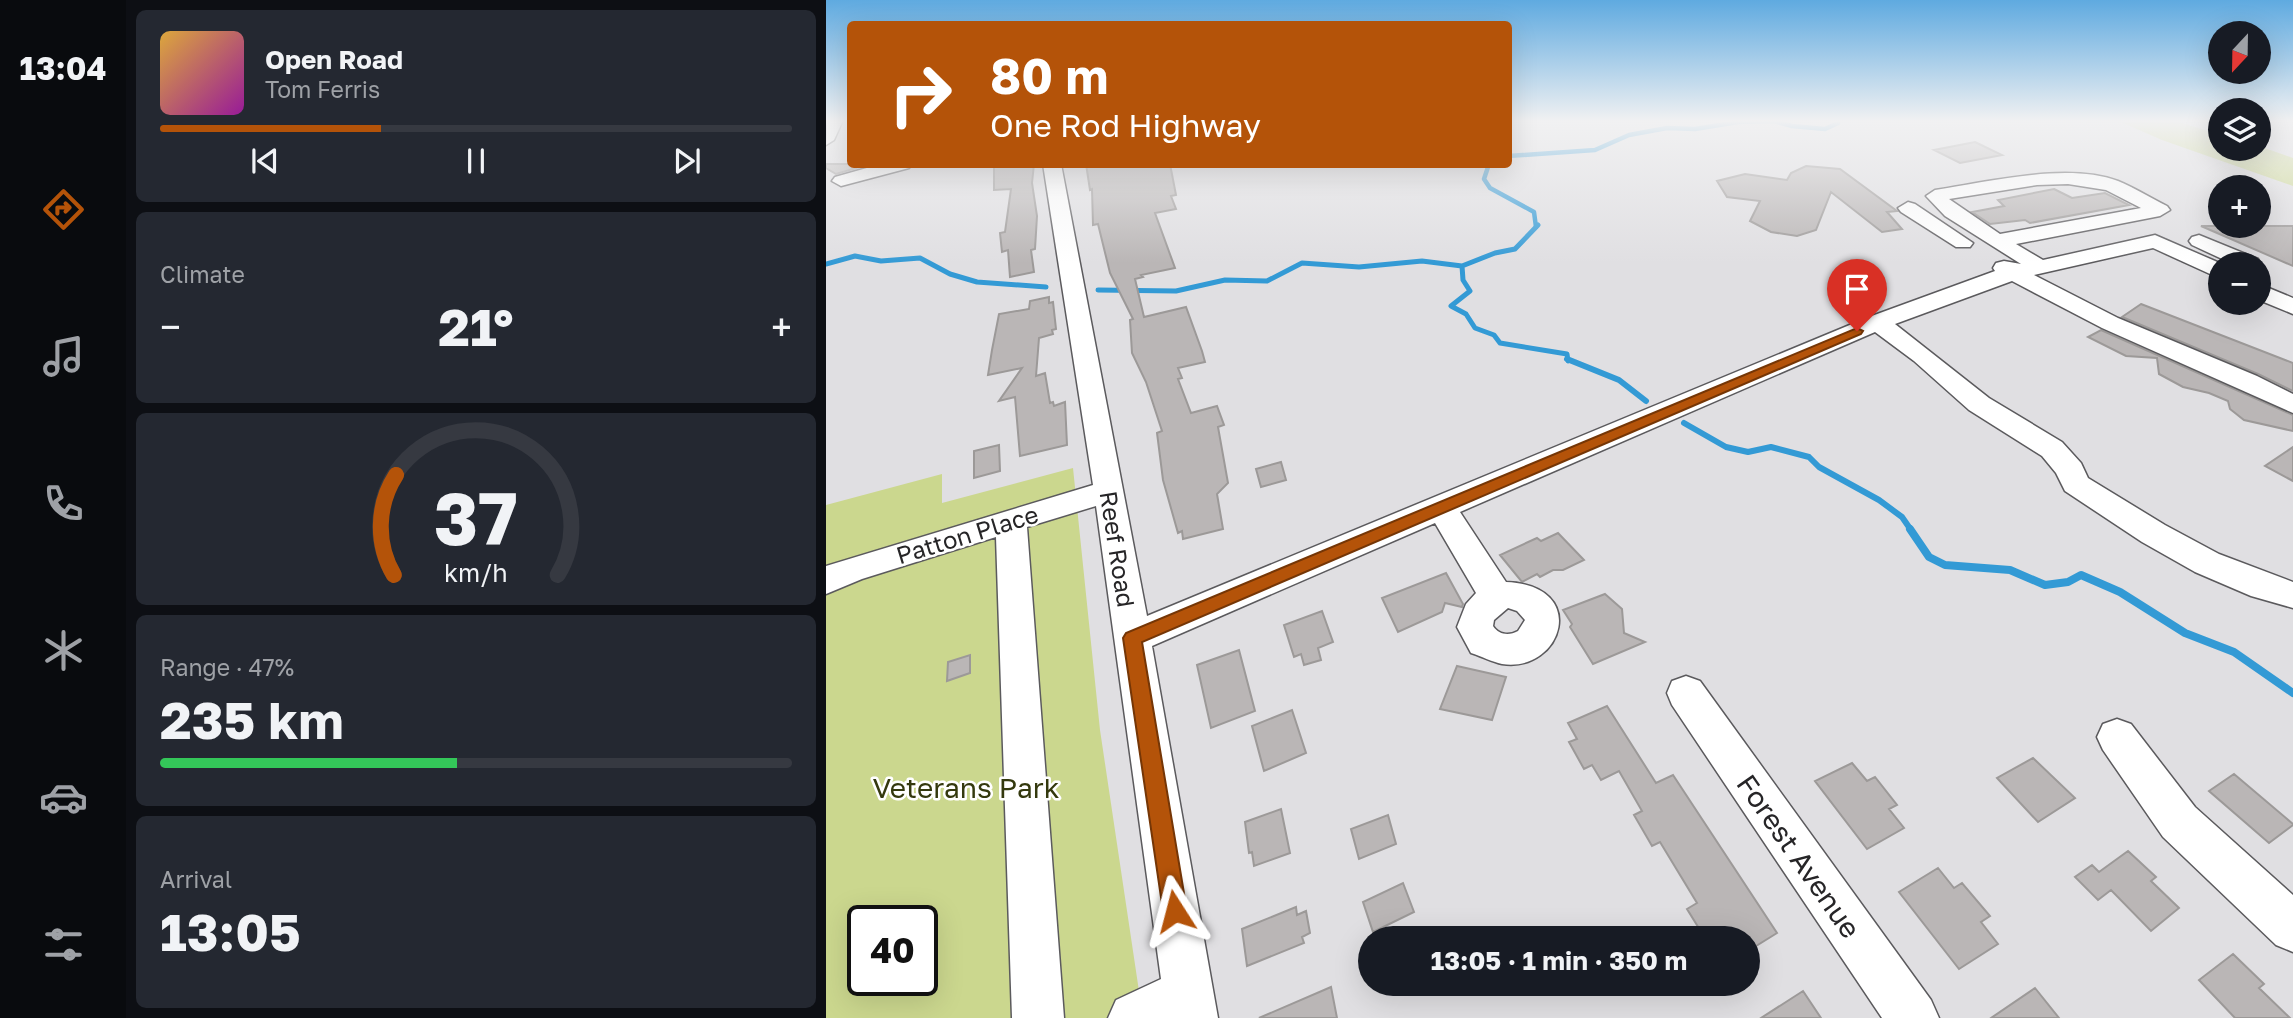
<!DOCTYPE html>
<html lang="en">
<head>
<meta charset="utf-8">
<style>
  body { margin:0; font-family:"Golos Text",sans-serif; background:#242831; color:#f1f3f6; height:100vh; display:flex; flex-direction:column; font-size:26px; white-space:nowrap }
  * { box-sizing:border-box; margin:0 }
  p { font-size:23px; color:#9ea1a6 }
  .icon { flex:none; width:38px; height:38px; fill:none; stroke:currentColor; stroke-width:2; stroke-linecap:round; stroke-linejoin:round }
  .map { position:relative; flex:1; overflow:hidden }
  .side { display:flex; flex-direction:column; gap:10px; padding:10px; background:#0d0f14; width:700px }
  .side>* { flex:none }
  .top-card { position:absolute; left:21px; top:21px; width:665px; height:147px; border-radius:7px; box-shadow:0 7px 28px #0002; background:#b45309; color:#fff; overflow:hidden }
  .needle { width:46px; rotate:202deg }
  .controls { position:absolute; left:1382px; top:21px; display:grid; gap:14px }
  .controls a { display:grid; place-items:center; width:63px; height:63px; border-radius:50%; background:#171b24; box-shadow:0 7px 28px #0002; font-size:35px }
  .speed { position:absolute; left:21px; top:905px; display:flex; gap:14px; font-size:35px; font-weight:700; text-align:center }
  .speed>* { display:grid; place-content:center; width:91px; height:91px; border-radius:50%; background:#171b24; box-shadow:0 7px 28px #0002; line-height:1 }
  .speed .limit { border:4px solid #111; border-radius:10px; background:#fff; color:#111 }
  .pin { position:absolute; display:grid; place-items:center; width:60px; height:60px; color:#fff; margin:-72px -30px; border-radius:50% 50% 50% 0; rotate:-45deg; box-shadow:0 0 7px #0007 }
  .pin .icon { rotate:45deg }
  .me { position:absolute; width:77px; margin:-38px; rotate:351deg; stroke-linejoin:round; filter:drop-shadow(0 0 5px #0008) }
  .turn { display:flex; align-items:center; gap:24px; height:147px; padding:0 28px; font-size:32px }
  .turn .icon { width:91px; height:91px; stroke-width:2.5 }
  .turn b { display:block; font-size:49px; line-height:60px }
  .big { font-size:52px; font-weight:700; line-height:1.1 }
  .side .card { flex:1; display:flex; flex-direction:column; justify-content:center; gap:10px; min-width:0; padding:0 24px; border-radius:10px; background:#242831 }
  .side .dial { align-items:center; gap:0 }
  .dial svg { height:182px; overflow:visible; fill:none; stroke:#363941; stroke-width:7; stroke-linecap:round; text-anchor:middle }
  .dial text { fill:#f1f3f6; stroke:none }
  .song { display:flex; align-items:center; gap:21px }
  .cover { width:84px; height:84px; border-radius:10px; background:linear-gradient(135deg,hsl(40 70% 55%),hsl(300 70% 35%)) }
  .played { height:7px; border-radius:4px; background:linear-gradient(90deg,#b45309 35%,#363941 35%) }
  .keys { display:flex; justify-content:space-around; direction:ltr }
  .heat { display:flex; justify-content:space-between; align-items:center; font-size:38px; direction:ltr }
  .charge { height:10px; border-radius:5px; background:linear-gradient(90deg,#34c759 47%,#363941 0) }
  .trip { position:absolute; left:532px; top:926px; width:402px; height:70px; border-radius:35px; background:#171b24; box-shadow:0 7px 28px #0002; font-weight:700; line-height:70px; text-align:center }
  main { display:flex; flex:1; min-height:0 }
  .tabs { display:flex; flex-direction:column; width:126px; justify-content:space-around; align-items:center; background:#090b0e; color:#9ea1a6 }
  .tabs .icon { width:49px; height:49px }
  .tabs .on { color:#b45309 }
  .tabs b { font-size:32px; color:#f1f3f6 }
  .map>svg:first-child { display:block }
  .green { fill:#cbd78e; fill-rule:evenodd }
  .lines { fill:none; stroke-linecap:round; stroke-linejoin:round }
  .stream-far3 { stroke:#339ad5; stroke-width:4.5 }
  .stream-far2 { stroke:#339ad5; stroke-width:5 }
  .stream-far1 { stroke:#339ad5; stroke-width:6 }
  .stream { stroke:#339ad5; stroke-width:8 }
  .building { fill:#bab6b6; stroke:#9c9998; stroke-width:2 }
  .minor-casing { stroke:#5b5a5d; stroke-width:3 }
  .minor { fill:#fff; fill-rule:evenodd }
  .route { fill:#b45309; stroke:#753606; stroke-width:2 }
  .labels { text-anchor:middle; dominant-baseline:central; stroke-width:5; stroke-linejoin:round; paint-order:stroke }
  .street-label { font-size:24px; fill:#262527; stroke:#fff }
  .near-park-label { font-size:28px; fill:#34390e; stroke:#fff }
  .near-street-label { font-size:28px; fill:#262527; stroke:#fff }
</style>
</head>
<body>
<main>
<nav class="tabs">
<b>13:04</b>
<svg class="icon on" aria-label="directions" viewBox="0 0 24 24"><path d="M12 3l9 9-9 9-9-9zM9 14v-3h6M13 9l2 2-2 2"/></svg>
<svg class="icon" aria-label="music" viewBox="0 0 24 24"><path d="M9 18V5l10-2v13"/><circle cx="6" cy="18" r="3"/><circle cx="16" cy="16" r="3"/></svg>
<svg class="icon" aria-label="phone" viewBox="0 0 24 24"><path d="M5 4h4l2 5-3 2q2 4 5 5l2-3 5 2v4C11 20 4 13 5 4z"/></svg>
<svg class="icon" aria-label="climate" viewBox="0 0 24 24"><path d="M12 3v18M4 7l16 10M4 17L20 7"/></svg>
<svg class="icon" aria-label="car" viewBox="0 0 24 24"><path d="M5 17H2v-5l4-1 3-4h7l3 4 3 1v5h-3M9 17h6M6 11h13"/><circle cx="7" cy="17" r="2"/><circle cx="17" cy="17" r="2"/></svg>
<svg class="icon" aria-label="filters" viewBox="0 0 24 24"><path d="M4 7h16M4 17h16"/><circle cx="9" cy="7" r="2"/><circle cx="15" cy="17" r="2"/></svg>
</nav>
<section class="side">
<div class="card">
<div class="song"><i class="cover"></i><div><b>Open Road</b><p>Tom Ferris</p></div></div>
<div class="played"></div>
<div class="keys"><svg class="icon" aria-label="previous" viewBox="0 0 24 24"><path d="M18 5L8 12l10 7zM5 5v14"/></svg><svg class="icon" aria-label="pause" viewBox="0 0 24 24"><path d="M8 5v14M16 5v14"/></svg><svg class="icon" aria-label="next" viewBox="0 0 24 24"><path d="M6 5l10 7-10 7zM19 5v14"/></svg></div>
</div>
<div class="card"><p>Climate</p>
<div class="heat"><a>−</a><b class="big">21°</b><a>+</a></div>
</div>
<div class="card dial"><svg viewBox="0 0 100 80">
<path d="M14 69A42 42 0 1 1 86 69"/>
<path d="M14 69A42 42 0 0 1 15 25" stroke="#b45309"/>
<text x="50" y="56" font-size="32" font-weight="700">37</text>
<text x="50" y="72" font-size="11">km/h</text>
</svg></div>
<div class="card"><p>Range · 47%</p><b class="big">235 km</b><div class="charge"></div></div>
<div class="card"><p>Arrival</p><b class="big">13:05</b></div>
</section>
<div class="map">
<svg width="1467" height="1018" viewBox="0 0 1467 1018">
  <rect width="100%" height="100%" fill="#e0dfe2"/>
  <path class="green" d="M1335,120L1353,122L1395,135V149H1433V146L1467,158V186L1336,140L1295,122Z
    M247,468L274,730L317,1018H0V505L116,474V503ZM37,920H96V980H37Z"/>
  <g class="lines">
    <path class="stream-far3" d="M682,156L769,150L803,135L841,128L869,129L912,122L948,121L966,126L999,129L1012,123
      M663,164L658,179L664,188L708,212L710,227"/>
    <path class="stream-far2" d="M0,264L29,256L55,261L94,258L124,274L151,282L220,287
      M636,266L637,280L644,291L625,306L640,314L649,328L668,335L674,343L741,354L742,361
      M272,290L350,291L399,280L441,281L476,263L533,267L596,261L636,266L669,253L689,249L712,225"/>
    <path class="stream-far1" d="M741,359L793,380L820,401
      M858,423L900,447L922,452L945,447L983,457L993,467L1053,500L1076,517L1085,530"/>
    <path class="stream" d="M1084,529L1103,557L1119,565L1184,570L1219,585L1242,582L1255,575L1294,592L1359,633L1408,652L1467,693"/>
  </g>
  <path class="building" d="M1149,142L1176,155L1134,163L1108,150Z
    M0,164H44L10,174L0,168Z
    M168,164H208L206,183L211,216L209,249L205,250L208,272L184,277L182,250L176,252L174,233L179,232L185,189L168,190Z
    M260,164H344L350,195L345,196L350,209L329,213L349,268L315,275L317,277L309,279L318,317L360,307L376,351L379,362L352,368L356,378L352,379L365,413L391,406L398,425L392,427L402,483L391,494L397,529L357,539L356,531L352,533L337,480L331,433L336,431L320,382L306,353L304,320L307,319L284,273L272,224L267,225L266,189L264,190Z
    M980,166L1014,169L1071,211L1061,212L1076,229L1056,232L1005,192L990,230L971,236L945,232L924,221L934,201L901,197L891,181L919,174L961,180L965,173Z
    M1228,189L1246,198L1279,193L1303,205L1204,223L1199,220L1164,224L1146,212L1178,206L1172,200Z
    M1375,226H1467V266Z
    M223,297V303L227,302L230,329L226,330L227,334L213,338L210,376L219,373L224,403L227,402L228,406L239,402L241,445L194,456L189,397L173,401L196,368L162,375L166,350L173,314L203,309L204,301Z
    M1315,304L1467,363V391L1432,374L1296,317Z
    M1275,330L1467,415V431L1418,420L1404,409L1402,401L1383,393L1357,387L1333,374L1331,358L1300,356L1262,337Z
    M173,445L174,471L148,478V451Z
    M1467,447V481L1439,466Z
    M455,462L460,480L435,487L430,469Z
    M732,533L758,560L737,570H727L714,577L711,574L696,582L674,555L711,538L715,541Z
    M620,573L637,604L636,607L619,603L616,612L572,632L556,598Z
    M779,594L796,609L798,633L819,642L767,664L744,627L746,624L737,610Z
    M496,611L507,642L492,648L495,660L478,665L475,654L468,657L458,625Z
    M413,650L429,711L385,728L371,665Z
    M144,655V673L121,681L122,662Z
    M631,666L680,677L666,720L614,709Z
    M781,706L830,783L847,775L951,933L922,951V938H879L861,909L871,903L834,842L826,846L808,815L816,811L793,771L775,780L766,765L758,769L743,742L751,739L742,723Z
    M466,710L480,753L438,771L426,726Z
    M1207,758L1249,798L1212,822L1171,778Z
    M1026,763L1041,781L1049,777L1071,805L1063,809L1078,828L1041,849L989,781Z
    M1408,774L1467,824V825L1443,843L1383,791Z
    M455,809L464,853L428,866L426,852L423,853L419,822Z
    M562,815L570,844L533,859L525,829Z
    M1302,851L1330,877L1325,881L1353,908L1325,931L1285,890L1272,900L1249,877L1266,865L1273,872Z
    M1112,868L1128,888L1136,883L1164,916L1155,922L1172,944L1133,969L1073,892Z
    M577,883L588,912L547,932L537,902Z
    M470,907L471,915L480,911L484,933L476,937L478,943L421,966L416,929Z
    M1407,954L1438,984L1433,988L1464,1018H1409L1373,980Z
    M505,987L511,1018H433Z
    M1209,988L1233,1018H1165Z
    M977,991L995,1018H935Z"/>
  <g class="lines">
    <g class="minor-casing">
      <path id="minor" d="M1,120H17L8,140L0,145Z
        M55,164H85L83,168L15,186L6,181L9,177Z
        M217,164H235L321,616L1043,317L1169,271L1167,268L1170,263L1178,261L1195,264L1119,216L1100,196L1109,190C1161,182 1242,162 1292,181C1309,188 1325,198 1341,206L1344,210L1334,216L1190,244L1217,260L1329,235L1396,264L1395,279L1327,248L1208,275L1292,318L1431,376L1467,394V413L1276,328L1186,281L1069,324L1163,398L1236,442L1255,463L1262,478L1339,525L1393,554L1467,582V608L1425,596L1369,572L1316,542L1239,491L1230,473L1216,456L1143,410L1088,361L1049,332L634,512L680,582C764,585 737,673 676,664C666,662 655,656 645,653L631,627L640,604L650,593L609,523L326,646L392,1018H282L290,1000L335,979L270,506L201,527L238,1018H186L170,537L36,579L0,594V566L267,485ZM1242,184L1280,190L1315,208L1174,234L1123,199L1211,185ZM682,608L691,611L699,620L692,631C683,636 673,635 667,626L668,620Z
        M1082,202L1089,204L1147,243L1144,247H1130L1075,212L1072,208Z
        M1373,235L1432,259L1435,264L1433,266L1407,264L1366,245L1363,241L1366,237Z
        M1433,284L1467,298V314L1433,300Z
        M860,676L874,681L1105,1000L1113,1018H1056L846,705L841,693L846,681Z
        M1291,719L1305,724L1369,807L1467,895V952L1450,945L1337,837L1277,750L1271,737L1277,724Z"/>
    </g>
    <use href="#minor" class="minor"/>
  </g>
  <linearGradient id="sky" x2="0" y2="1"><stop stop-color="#5faae0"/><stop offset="0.46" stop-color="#f1f1f2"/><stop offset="1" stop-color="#f1f1f2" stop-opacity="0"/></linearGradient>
  <rect width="1467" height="263" fill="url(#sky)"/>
  <path class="route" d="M1031,328L1037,331L1035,334L316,642L361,911L357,920L349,923L340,920L337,911L297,638L300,633Z"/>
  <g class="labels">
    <g class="street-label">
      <text transform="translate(141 534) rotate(-17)">Patton Place</text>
      <text transform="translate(292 549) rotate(81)">Reef Road</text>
    </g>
    <g class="near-park-label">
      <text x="140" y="787">Veterans Park</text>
    </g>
    <g class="near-street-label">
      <text transform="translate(973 856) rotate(55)">Forest Avenue</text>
    </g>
  </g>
</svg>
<div class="controls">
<a><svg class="needle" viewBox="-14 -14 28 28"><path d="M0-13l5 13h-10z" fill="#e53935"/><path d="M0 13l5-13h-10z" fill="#9ea1a6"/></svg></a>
<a><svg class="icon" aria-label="layers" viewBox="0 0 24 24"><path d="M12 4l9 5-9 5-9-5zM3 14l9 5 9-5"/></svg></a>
<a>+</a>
<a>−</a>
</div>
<div class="speed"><div class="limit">40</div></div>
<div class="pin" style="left:1031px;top:331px;background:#d93025"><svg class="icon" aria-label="arrive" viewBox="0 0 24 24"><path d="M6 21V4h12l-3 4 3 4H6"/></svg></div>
<svg class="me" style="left:349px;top:911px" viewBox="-20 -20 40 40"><path d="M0-17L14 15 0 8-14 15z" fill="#b45309" stroke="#fff" stroke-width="4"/></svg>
<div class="trip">13:05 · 1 min · 350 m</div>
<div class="top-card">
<div class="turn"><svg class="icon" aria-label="right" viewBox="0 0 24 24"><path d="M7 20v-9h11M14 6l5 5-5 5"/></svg><div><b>80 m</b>One Rod Highway</div></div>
</div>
</div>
</main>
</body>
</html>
